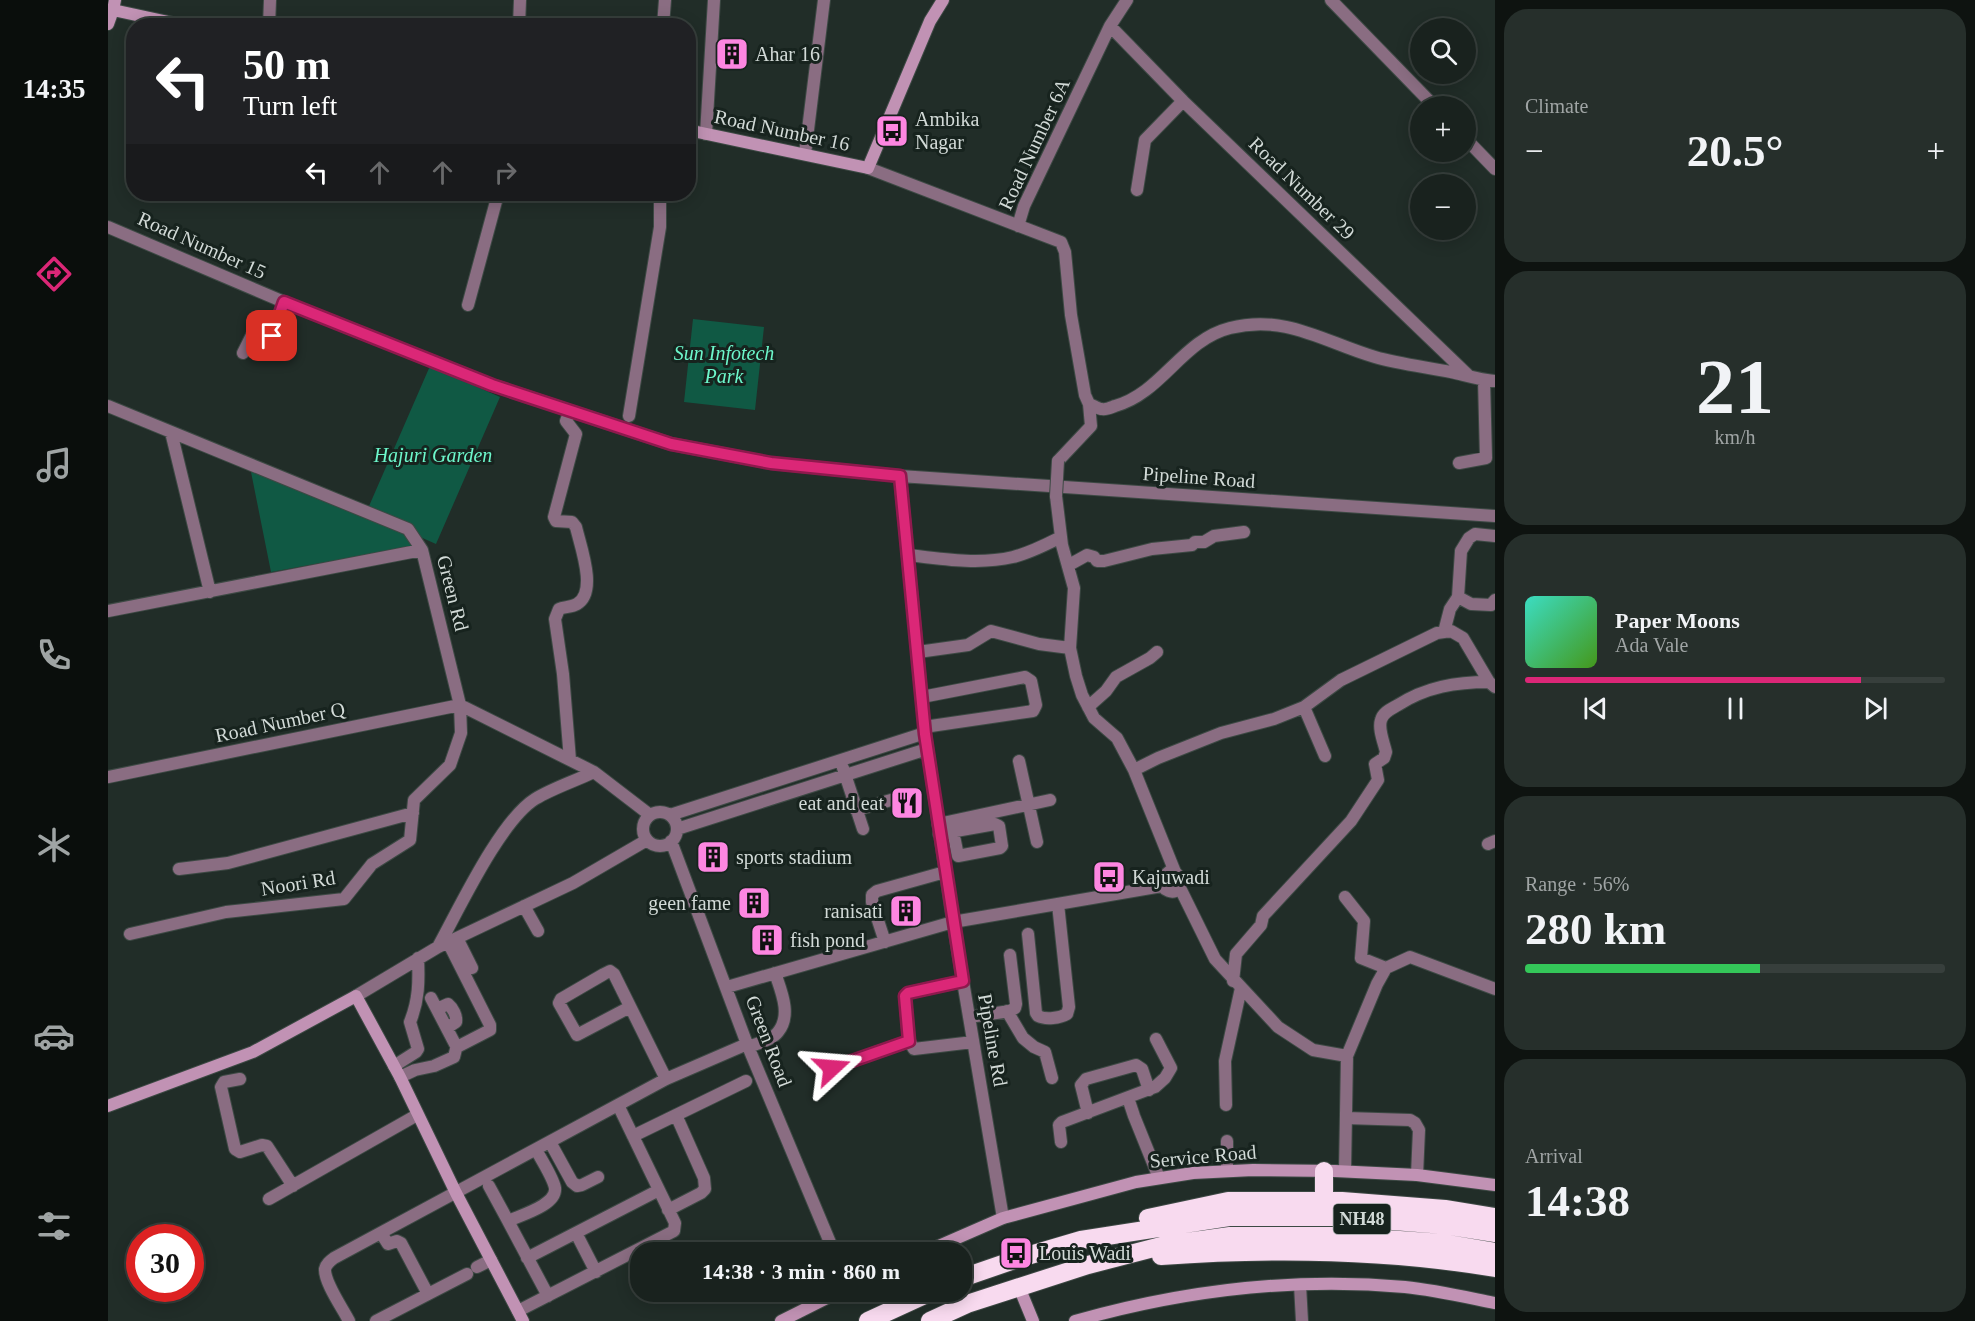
<!DOCTYPE html>
<html lang="en">
<head>
<meta charset="utf-8">
<style>
  body { margin:0; font-family:"Times New Roman",serif; background:#262f2b; color:#f1f3f6; height:100vh; display:flex; flex-direction:column; font-size:22px; white-space:nowrap }
  * { box-sizing:border-box; margin:0 }
  p { font-size:20px; color:#9fa4a4 }
  .icon { flex:none; width:33px; height:33px; fill:none; stroke:currentColor; stroke-width:2; stroke-linecap:round; stroke-linejoin:round }
  .map { position:relative; flex:1; overflow:hidden }
  .panel { display:flex; flex-direction:column; gap:9px; padding:9px; background:#0e1310; width:480px }
  .panel>* { flex:none }
  .top-card { position:absolute; left:18px; top:18px; width:570px; height:183px; border-radius:24px; box-shadow:0 3px 15px #0003,0 0 0 2px #373f3c; background:#202124; color:#fff; overflow:hidden }
  .buttons { position:absolute; left:1302px; top:18px; display:grid; gap:12px }
  .buttons a { display:grid; place-items:center; width:66px; height:66px; border-radius:50%; background:#19221e; box-shadow:0 3px 15px #0003,0 0 0 2px #373f3c; font-size:30px }
  .speed { position:absolute; left:18px; top:1224px; display:flex; gap:12px; font-size:30px; font-weight:700; text-align:center }
  .speed>* { display:grid; place-content:center; width:78px; height:78px; border-radius:50%; background:#19221e; box-shadow:0 3px 15px #0003,0 0 0 2px #373f3c; line-height:1 }
  .speed .limit { border:9px solid #d22; background:#fff; color:#111 }
  .pin { position:absolute; display:grid; place-items:center; width:51px; height:51px; color:#fff; margin:-26px; border-radius:12px; box-shadow:0 3px 9px #0006 }
  .me { position:absolute; width:66px; margin:-33px; rotate:71deg; stroke-linejoin:round; filter:drop-shadow(0 0 4px #0008) }
  .turn { display:flex; align-items:center; gap:21px; height:126px; padding:0 18px; font-size:27px }
  .turn .icon { width:78px; height:78px; stroke-width:2.5 }
  .turn b { display:block; font-size:42px; line-height:51px }
  .lanes { display:flex; align-items:center; height:57px; padding:0 18px; background:#0003; justify-content:center; gap:30px; direction:ltr }
  .lanes .off { opacity:.35 }
  .big { font-size:45px; font-weight:800; line-height:1.1 }
  .panel .card { flex:1; display:flex; flex-direction:column; justify-content:center; gap:9px; min-width:0; padding:0 21px; border-radius:24px; background:#262f2b }
  .panel .dial { align-items:center; gap:0 }
  .dial b { font-size:78px; line-height:1 }
  .song { display:flex; align-items:center; gap:18px }
  .cover { width:72px; height:72px; border-radius:9px; background:linear-gradient(135deg,hsl(170 70% 55%),hsl(100 70% 35%)) }
  .played { height:6px; border-radius:3px; background:linear-gradient(90deg,#db2777 80%,#373f3c 80%) }
  .keys { display:flex; justify-content:space-around; direction:ltr }
  .heat { display:flex; justify-content:space-between; align-items:center; font-size:33px; direction:ltr }
  .charge { height:9px; border-radius:4px; background:linear-gradient(90deg,#34c759 56%,#373f3c 0) }
  .trip { position:absolute; left:522px; top:1242px; width:342px; height:60px; border-radius:24px; background:#19221e; box-shadow:0 3px 15px #0003,0 0 0 2px #373f3c; font-weight:800; line-height:60px; text-align:center }
  main { display:flex; flex:1; min-height:0 }
  .menu { display:flex; flex-direction:column; width:108px; justify-content:space-around; align-items:center; background:#0a0e0c; color:#9fa4a4 }
  .menu .icon { width:42px; height:42px }
  .menu .on { color:#db2777 }
  .menu b { font-size:27px; color:#f1f3f6 }
  .map>svg:first-child { display:block }
  .green { fill:#105944 }
  .lines { fill:none; stroke-linecap:round; stroke-linejoin:round }
  .street-casing { stroke:#3d4944; stroke-width:14 }
  .secondary-casing { stroke:#3d4944; stroke-width:14 }
  .highway-casing { stroke:#3d4944; stroke-width:20 }
  .street { stroke:#8a6d82; stroke-width:12 }
  .secondary { stroke:#c192b4; stroke-width:12 }
  .highway { stroke:#f8daef; stroke-width:18 }
  .street-bridge-casing { stroke:#3d4944; stroke-width:14; stroke-linecap:butt }
  .street-bridge { stroke:#8a6d82; stroke-width:12 }
  .route-casing { stroke:#8e194d; stroke-width:15 }
  .route { stroke:#db2777; stroke-width:10 }
  .labels { text-anchor:middle; dominant-baseline:central; stroke-width:6; stroke-linejoin:round; paint-order:stroke }
  .shield { fill:#17231e; stroke:#9aa3a0; stroke-width:1.5 }
  .shield-label { font-size:18px; font-weight:bold; fill:#d2dad7 }
  .poi-label { font-size:20px; fill:#d2dad7; stroke:#17231e; text-anchor:start }
  .street-label { font-size:20px; fill:#d2dad7; stroke:#17231e }
  .park-label { font-size:20px; font-style:italic; fill:#6df7cb; stroke:#17231e }
</style>
</head>
<body>
<main>
<nav class="menu">
<b>14:35</b>
<svg class="icon on" aria-label="directions" viewBox="0 0 24 24"><path d="M12 3l9 9-9 9-9-9zM9 14v-3h6M13 9l2 2-2 2"/></svg>
<svg class="icon" aria-label="music" viewBox="0 0 24 24"><path d="M9 18V5l10-2v13"/><circle cx="6" cy="18" r="3"/><circle cx="16" cy="16" r="3"/></svg>
<svg class="icon" aria-label="phone" viewBox="0 0 24 24"><path d="M5 4h4l2 5-3 2q2 4 5 5l2-3 5 2v4C11 20 4 13 5 4z"/></svg>
<svg class="icon" aria-label="climate" viewBox="0 0 24 24"><path d="M12 3v18M4 7l16 10M4 17L20 7"/></svg>
<svg class="icon" aria-label="car" viewBox="0 0 24 24"><path d="M5 17H2v-5l4-1 3-4h7l3 4 3 1v5h-3M9 17h6M6 11h13"/><circle cx="7" cy="17" r="2"/><circle cx="17" cy="17" r="2"/></svg>
<svg class="icon" aria-label="filters" viewBox="0 0 24 24"><path d="M4 7h16M4 17h16"/><circle cx="9" cy="7" r="2"/><circle cx="15" cy="17" r="2"/></svg>
</nav>
<div class="map">
<svg width="1387" height="1321" viewBox="0 0 1387 1321">
  <rect width="100%" height="100%" fill="#212d28"/>
  <path class="green" d="M585,319L656,327L647,410L576,402Z
    M322,366L392,397L328,544L258,513Z
    M142,467L260,517L299,535L306,546L163,572Z"/>
  <g class="lines">
    <g class="street-casing">
      <path id="street" d="M1223,0L1326,106
        M161,26L162,0
        M411,26L412,0
        M555,26L557,0
        M1002,26L1075,101L1360,375
        M598,134L606,0
        M1358,139L1387,169
        M697,154L716,0
        M760,168L953,242L957,252L963,315L977,395L981,404C985,405 990,409 994,409C998,410 1004,407 1007,406C1054,393 1074,340 1122,328C1178,314 1216,342 1267,357C1291,364 1318,367 1343,372C1357,375 1372,380 1387,381
        M1029,190L1037,140L1075,101
        M910,226L916,206L1002,26L1019,0
        M0,227L176,302L384,385L563,444L663,463L792,476L1387,516
        M360,305L390,194
        M135,353L144,335H164L176,302
        M0,406L300,529L314,550L352,705L486,772L542,815
        M521,416L552,227V194
        M63,432L102,592
        M950,461L983,426L981,404
        M1351,463L1378,458L1376,380
        M792,476L817,733L845,922L895,1218
        M948,496L954,545L966,588L962,648L968,676L974,695L986,718L1009,738L1026,770
        M801,555C834,559 871,565 905,557C922,553 937,545 953,537
        M961,565L979,555L986,557L989,561H996L1044,549L1084,545L1087,542H1096L1106,536L1136,532
        M1350,597L1363,604L1383,605L1387,600
        M0,611L314,550
        M1336,632L1342,609L1350,597L1353,551L1361,538L1367,534L1387,536
        M810,652L860,645L883,631L931,644L962,648
        M814,697L917,677L923,681L928,705L925,711L816,727
        M980,707L998,691L1008,677L1042,658L1049,652
        M1196,707L1217,756
        M462,760L455,674L447,619L451,609C456,607 464,607 469,604C490,592 472,545 468,527L464,522L448,521L446,517L468,434L458,421L462,411
        M911,761L929,842
        M735,768L755,829
        M0,777L352,705L353,733L342,765L306,800L302,840L264,864L236,899L118,912L22,934
        M748,810L790,798
        M535 829a17 17 0 1 1 34 0a17 17 0 1 1-34 0Z
        M562,815L817,733
        M830,824L942,800
        M569,829L819,749
        M831,834L887,824L891,826L894,846L892,848L850,856L845,831
        M563,841L639,1044L726,1252
        M1380,844L1387,841
        M71,869L120,863L305,813
        M1067,872L1062,871L1054,878V886C1062,896 1075,892 1073,879L1067,872L1026,770L1050,758L1113,733L1166,719L1196,707L1233,680L1329,633L1343,631L1355,638L1381,682
        M1072,888L1107,959L1170,1027L1205,1050L1239,1056
        M1237,897L1256,921L1253,958L1278,968
        M416,906L430,931
        M920,934L928,1013L930,1016C938,1020 952,1018 959,1014L961,1007L950,904
        M349,938L364,968
        M777,942L764,902V895L769,891L837,872
        M330,947C351,909 392,821 427,799C445,788 467,781 486,772
        M855,981L800,993L797,996L801,1041L806,1049L865,1042
        M1125,981L1128,954L1153,925L1155,916L1243,821L1270,780L1267,764L1276,758L1278,752C1276,743 1270,729 1273,720C1275,712 1283,709 1290,705C1318,687 1348,682 1381,682L1387,687
        M619,987L845,922L1054,886
        M248,996L330,947L465,883L539,840
        M323,998L347,1044L351,1046L382,1030V1025L340,942
        M522,1007L469,1035L451,1003L453,999L496,974L502,971L506,974L558,1079
        M329,1009L340,1004C345,1008 349,1016 348,1022L339,1028
        M899,1011L915,1038L926,1047L937,1052L944,1078
        M861,1017L902,1011L907,1008L908,1004L902,955
        M641,1047C650,1043 664,1040 670,1032C684,1015 673,991 667,973
        M286,1066L308,1052L310,1049L302,1022C311,1000 311,981 310,958
        M724,1068L801,1041
        M292,1077L307,1070L326,1066L346,1057L349,1045
        M132,1079L116,1082L113,1087L127,1149L132,1152L154,1145L159,1146L185,1186
        M1020,1098L1026,1116L1051,1178
        M1118,1105L1117,1061L1133,988
        M980,1113L973,1085L978,1079L1028,1065L1034,1069L1041,1090
        M1238,1118L1302,1120L1307,1123L1311,1130L1309,1175
        M525,1136L638,1081
        M1119,1141V1171
        M442,1142L464,1182L469,1186L474,1185L490,1177
        M953,1142L951,1125L954,1122L1047,1087L1057,1078L1063,1068L1048,1039
        M1237,1171L1239,1056L1269,984L1278,968L1302,957L1387,989
        M381,1186L400,1221C413,1215 449,1205 447,1188C445,1177 433,1160 428,1149
        M161,1199L309,1115
        M560,1210L593,1193L597,1189L596,1178L568,1115
        M400,1221L440,1296
        M273,1233L280,1244L289,1241L293,1243L320,1294
        M468,1233L488,1272
        M419,1258L551,1190
        M369,1267L383,1260
        M1192,1285L1194,1321
        M410,1311L566,1231L567,1223L510,1105
        M241,1321C235,1309 216,1282 217,1269C218,1264 222,1261 226,1258L558,1079L639,1044
        M268,1321L359,1274"/>
    </g>
    <g class="secondary-casing">
      <path id="secondary" d="M5,10L79,26
        M0,24L5,10L7,0
        M580,130L760,168L822,21L835,0
        M0,1106L145,1052L248,996L292,1077L348,1193L415,1321
        M817,1252L895,1218L1028,1182L1085,1173L1145,1170L1227,1171L1309,1175L1387,1185
        M911,1287L925,1321
        M673,1321L731,1292
        M967,1321C1073,1291 1187,1277 1297,1287C1327,1290 1357,1297 1387,1303"/>
    </g>
    <g class="highway-casing">
      <path id="highway" d="M1216,1171V1201
        M1040,1218L1120,1201H1234L1337,1209L1387,1217
        M1053,1256C1165,1248 1276,1249 1387,1268
        M854,1278L912,1258L973,1240L1121,1217H1234L1336,1225L1387,1233
        M760,1321L823,1292
        M822,1321L859,1304L980,1265L1057,1245L1122,1236H1234L1335,1243L1387,1252"/>
    </g>
    <use href="#street" class="street"/>
    <use href="#secondary" class="secondary"/>
    <use href="#highway" class="highway"/>
    <g class="street-bridge-casing">
      <path id="street-bridge" d="M948,496L950,461"/>
    </g>
    <use href="#street-bridge" class="street-bridge"/>
  </g>
  <g class="lines">
    <g class="route-casing">
      <path id="route" d="M164,336L176,302L384,385L563,444L663,463L792,476L817,734L855,981L800,993L797,996L801,1041L724,1068"/>
    </g>
    <use href="#route" class="route"/>
  </g>
  <defs>
    <g id="building-square" transform="scale(1.725)"><rect x="-9" y="-9" width="18" height="18" rx="4" fill="#fd86e1" stroke="#17231e"/><path d="M-4-6H4V6H1V3H-1V6H-4ZM-2.5-4.3h1.7v1.8h-1.7ZM.8-4.3h1.7v1.8H.8ZM-2.5-1h1.7V.8h-1.7ZM.8-1h1.7V.8H.8Z" fill="#111"/></g>
    <g id="bus-square" transform="scale(1.725)"><rect x="-9" y="-9" width="18" height="18" rx="4" fill="#fd86e1" stroke="#17231e"/><path d="M-5-6H5V4H4V6H2V4H-2V6H-4V4H-5ZM-3.5-4V0h7V-4ZM-3.5 1.2v1.5H-2V1.2ZM2 1.2v1.5H3.5V1.2Z" fill="#111"/></g>
    <g id="restaurant-square" transform="scale(1.725)"><rect x="-9" y="-9" width="18" height="18" rx="4" fill="#fd86e1" stroke="#17231e"/><path d="M-5-6h1v4h1v-4h1v4h1v-4h1v5L-1.5 .5V6h-2V.5L-5-1ZM5-6V6H3V1.5H1.5Q1.5-4 5-6Z" fill="#111"/></g>
  </defs>
  <g fill-rule="evenodd">
    <use href="#building-square" x="624" y="54"/>
    <use href="#bus-square" x="784" y="131"/>
    <use href="#restaurant-square" x="799" y="803"/>
    <use href="#building-square" x="605" y="857"/>
    <use href="#bus-square" x="1001" y="877"/>
    <use href="#building-square" x="646" y="903"/>
    <use href="#building-square" x="798" y="911"/>
    <use href="#building-square" x="659" y="940"/>
    <use href="#bus-square" x="908" y="1253"/>
  </g>
  <g class="labels">
    <rect class="shield" x="1225.5" y="1204" width="57" height="30" rx="4.5"/>
    <g class="shield-label">
      <text x="1254" y="1219">NH48</text>
    </g>
    <g class="poi-label">
      <text x="647" y="54">Ahar 16</text>
      <text x="807" y="119">Ambika<tspan x="807" dy="23">Nagar</tspan></text>
      <text x="776" y="803" text-anchor="end">eat and eat</text>
      <text x="628" y="857">sports stadium</text>
      <text x="1024" y="877">Kajuwadi</text>
      <text x="623" y="903" text-anchor="end">geen fame</text>
      <text x="775" y="911" text-anchor="end">ranisati</text>
      <text x="682" y="940">fish pond</text>
      <text x="931" y="1253">Louis Wadi</text>
    </g>
    <g class="street-label">
      <text transform="translate(674 130) rotate(12)">Road Number 16</text>
      <text transform="translate(926 144) rotate(-65)">Road Number 6A</text>
      <text transform="translate(1194 188) rotate(44)">Road Number 29</text>
      <text transform="translate(94 245) rotate(24)">Road Number 15</text>
      <text transform="translate(1091 477) rotate(4)">Pipeline Road</text>
      <text transform="translate(345 593) rotate(76)">Green Rd</text>
      <text transform="translate(172 722) rotate(-12)">Road Number Q</text>
      <text transform="translate(190 883) rotate(-9)">Noori Rd</text>
      <text transform="translate(885 1040) rotate(80)">Pipeline Rd</text>
      <text transform="translate(661 1041) rotate(69)">Green Road</text>
      <text transform="translate(1095 1156) rotate(-5)">Service Road</text>
    </g>
    <g class="park-label">
      <text x="616" y="353">Sun Infotech<tspan x="616" dy="23">Park</tspan></text>
      <text x="325" y="455">Hajuri Garden</text>
    </g>
  </g>
</svg>
<div class="buttons">
<a><svg class="icon" aria-label="search" viewBox="0 0 24 24"><circle cx="10" cy="10" r="6"/><path d="M15 15l6 6"/></svg></a>
<a>+</a>
<a>−</a>
</div>
<div class="speed"><div class="limit">30</div></div>
<div class="pin" style="left:164px;top:336px;background:#d93025"><svg class="icon" aria-label="arrive" viewBox="0 0 24 24"><path d="M6 21V4h12l-3 4 3 4H6"/></svg></div>
<svg class="me" style="left:724px;top:1068px" viewBox="-20 -20 40 40"><path d="M0-17L14 15 0 8-14 15z" fill="#db2777" stroke="#fff" stroke-width="4"/></svg>
<div class="trip">14:38 · 3 min · 860 m</div>
<div class="top-card">
<div class="turn"><svg class="icon" aria-label="left" viewBox="0 0 24 24"><path d="M17 20v-9H6M10 6l-5 5 5 5"/></svg><div><b>50 m</b>Turn left</div></div>
<div class="lanes"><svg class="icon" aria-label="left" viewBox="0 0 24 24"><path d="M17 20v-9H6M10 6l-5 5 5 5"/></svg><svg class="icon off" aria-label="ahead" viewBox="0 0 24 24"><path d="M12 20V5M6 11l6-6 6 6"/></svg><svg class="icon off" aria-label="ahead" viewBox="0 0 24 24"><path d="M12 20V5M6 11l6-6 6 6"/></svg><svg class="icon off" aria-label="right" viewBox="0 0 24 24"><path d="M7 20v-9h11M14 6l5 5-5 5"/></svg></div>
</div>
</div>
<section class="panel">
<div class="card"><p>Climate</p>
<div class="heat"><a>−</a><b class="big">20.5°</b><a>+</a></div>
</div>
<div class="card dial"><b>21</b><p>km/h</p></div>
<div class="card">
<div class="song"><i class="cover"></i><div><b>Paper Moons</b><p>Ada Vale</p></div></div>
<div class="played"></div>
<div class="keys"><svg class="icon" aria-label="previous" viewBox="0 0 24 24"><path d="M18 5L8 12l10 7zM5 5v14"/></svg><svg class="icon" aria-label="pause" viewBox="0 0 24 24"><path d="M8 5v14M16 5v14"/></svg><svg class="icon" aria-label="next" viewBox="0 0 24 24"><path d="M6 5l10 7-10 7zM19 5v14"/></svg></div>
</div>
<div class="card"><p>Range · 56%</p><b class="big">280 km</b><div class="charge"></div></div>
<div class="card"><p>Arrival</p><b class="big">14:38</b></div>
</section>
</main>
</body>
</html>
